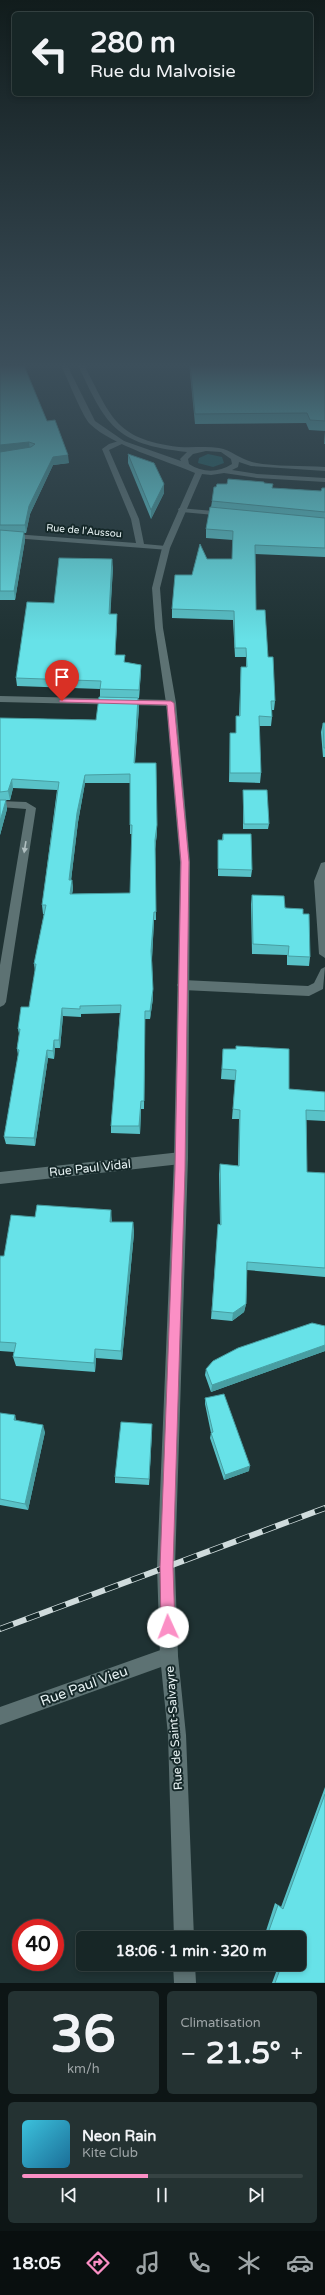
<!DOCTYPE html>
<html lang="fr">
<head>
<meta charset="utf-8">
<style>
  body { margin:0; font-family:"Varela Round",sans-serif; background:#243232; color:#f1f3f6; height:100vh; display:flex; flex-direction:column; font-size:15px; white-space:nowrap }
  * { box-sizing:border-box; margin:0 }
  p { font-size:13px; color:#9ea5a7 }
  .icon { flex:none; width:22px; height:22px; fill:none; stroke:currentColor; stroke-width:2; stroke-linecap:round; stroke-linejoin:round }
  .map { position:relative; height:1983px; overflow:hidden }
  .panel { display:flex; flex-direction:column; gap:8px; padding:8px; background:#0d1515; flex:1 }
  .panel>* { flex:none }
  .guide { position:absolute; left:12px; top:12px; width:301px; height:84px; border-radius:6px; box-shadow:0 2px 6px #0003,0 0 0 1px #364343; background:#172626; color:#f1f3f6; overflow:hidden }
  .speed { position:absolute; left:12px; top:1919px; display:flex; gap:8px; font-size:20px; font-weight:700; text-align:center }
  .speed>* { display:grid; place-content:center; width:52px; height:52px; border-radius:50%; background:#172626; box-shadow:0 2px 6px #0003,0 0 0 1px #364343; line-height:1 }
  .speed .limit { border:6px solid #d22; background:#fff; color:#111 }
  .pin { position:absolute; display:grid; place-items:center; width:34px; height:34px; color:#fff; margin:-41px -17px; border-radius:50% 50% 50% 0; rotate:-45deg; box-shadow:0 0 4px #0007 }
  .pin .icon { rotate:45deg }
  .me { position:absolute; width:44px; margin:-22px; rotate:358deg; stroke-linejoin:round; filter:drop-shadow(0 0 3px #0008) }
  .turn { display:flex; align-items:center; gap:14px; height:84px; padding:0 12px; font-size:18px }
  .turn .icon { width:52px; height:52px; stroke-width:2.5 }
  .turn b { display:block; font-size:28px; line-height:34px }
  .big { font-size:30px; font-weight:700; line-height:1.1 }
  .panel .tile { flex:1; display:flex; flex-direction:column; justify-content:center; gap:6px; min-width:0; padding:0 14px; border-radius:6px; background:#243232 }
  .panel .dial { align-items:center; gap:0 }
  .dial b { font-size:52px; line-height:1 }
  .song { display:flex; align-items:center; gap:12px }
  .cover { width:48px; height:48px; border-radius:6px; background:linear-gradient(135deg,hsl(190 70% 55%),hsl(200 70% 35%)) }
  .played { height:4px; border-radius:2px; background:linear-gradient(90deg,#fb8fc5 45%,#364343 45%) }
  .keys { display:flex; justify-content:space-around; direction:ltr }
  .heat { display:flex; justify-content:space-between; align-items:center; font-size:22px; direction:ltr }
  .panel .tiles { flex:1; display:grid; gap:8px; grid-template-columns:1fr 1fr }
  .tile:last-child { grid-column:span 2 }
  .trip { position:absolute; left:76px; top:1931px; width:230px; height:40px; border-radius:6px; background:#172626; box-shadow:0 2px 6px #0003,0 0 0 1px #364343; font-weight:700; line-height:40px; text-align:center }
  .tabs { display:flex; height:64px; justify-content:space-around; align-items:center; background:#090f0f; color:#9ea5a7 }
  .tabs .icon { width:28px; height:28px }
  .tabs .on { color:#fb8fc5 }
  .tabs b { font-size:18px; color:#f1f3f6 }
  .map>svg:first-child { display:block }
  .green { fill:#215e61 }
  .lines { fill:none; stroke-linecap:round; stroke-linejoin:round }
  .minor { fill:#5d7273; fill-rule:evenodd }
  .tertiary { fill:#5d7273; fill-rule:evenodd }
  .rail-casing { stroke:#cfdbdc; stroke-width:6 }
  .rail { stroke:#152829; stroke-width:4.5; stroke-dasharray:14; stroke-linecap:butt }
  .wall { fill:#59c2c8; fill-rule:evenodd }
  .shaded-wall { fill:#489ea2 }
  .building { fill:#67e2e8; stroke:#489ea2; fill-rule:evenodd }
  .oneway { fill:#b0bfc0 }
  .route { fill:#fb8fc5; stroke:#a35d80 }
  .labels { text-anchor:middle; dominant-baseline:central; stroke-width:4; stroke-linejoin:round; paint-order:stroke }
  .far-street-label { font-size:10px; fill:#e8f3f4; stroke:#152829 }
  .street-label { font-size:12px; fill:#e8f3f4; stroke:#152829 }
  .near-street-label { font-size:14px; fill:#e8f3f4; stroke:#152829 }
</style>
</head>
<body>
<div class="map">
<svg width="325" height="1983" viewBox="0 0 325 1983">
  <rect width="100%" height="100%" fill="#1f3233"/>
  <path class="green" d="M208,454L222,457L224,463L213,467L198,463L199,458Z"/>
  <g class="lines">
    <path class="minor" d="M122,440L125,442L124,443L109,450L139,519L144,544L166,546H169V550L0,537V533L136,543L131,519L102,449L109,444Z
      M179,508L225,512L229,514L225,516L182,512L178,510Z
      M0,696L171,700L176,703L171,706L0,702Z
      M0,801L26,802L36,808L6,1002L4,1005L0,1007V965L26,809L0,807Z
      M325,862V958L319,954L314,881L321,863Z
      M325,967L323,989L309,996L183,990L179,988L177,985L179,982L183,980L308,986L314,983L321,969Z
      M181,1152L186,1154L188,1158L186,1162L181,1164L0,1184V1172Z
      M169,1647L175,1650L178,1656L175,1662L0,1725V1707Z"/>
    <path class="tertiary" d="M60,363H66L95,421L124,441L181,461L180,459L187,452C114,444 106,425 77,363H83C111,415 113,439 179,447C193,448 206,446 219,448C231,450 240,459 252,462C274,467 302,465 325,467V471L251,466L239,462L238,467L232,470L257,474L325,478V482L257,478L224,473L211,475L202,474L170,548L160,588L163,628L176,703L190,862L188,1158L175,1567L178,1656L186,1735L194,1938H174L168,1735L160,1656L157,1567L174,1158L180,862L166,703L155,628L152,588L162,548L195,473C165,460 113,446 90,424C82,416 66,375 60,363ZM206,451L221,452L231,459L232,464C218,473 203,473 189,464L188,459L193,454Z
      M173,1964H195L196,1983H174Z"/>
    <g class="rail-casing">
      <path id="rail" d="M0,1629L325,1508"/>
    </g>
    <use href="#rail" class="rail"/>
  </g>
  <path class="wall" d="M0,363L47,421L69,463L53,465L30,514L26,533H24L25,540L15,600H0Z
    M189,363H325V431L309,430L306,423L195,424Z
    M325,431V444H324Z
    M128,454L164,484V493L151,519L128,463Z
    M264,483L272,488L321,491L325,488V557L255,554L256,610L268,657L275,701L274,710H272V717L271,726H259L261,773L260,783L229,782L230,733H236V716H239L241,667H246V657H235L233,620L172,618V609L192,575L207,559H232L233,540L206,538V529L211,507L212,501L216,487Z
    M113,567L110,614H117V622L115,655L125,662L141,665L139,698L100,697V689L17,686L16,678L54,603Z
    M138,698L139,707L135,763L157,833L155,849L156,920H154L152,957L153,998L150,1019H145L144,1109H141L140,1134L111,1133V1126L120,1013L81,1014V1017L63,1016L60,1048H55L54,1059L48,1058L35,1146L6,1144L4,1137L18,1055L17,1049L19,1034L18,1029L29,1007L35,971L34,964L44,914H43L42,905L57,790L13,788L10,800H5L7,809L0,835V718L96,720ZM85,783H130V834H132L130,893L72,894L73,889L72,880H71L78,822Z
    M323,723H325V757H323L321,732Z
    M243,790L269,824L268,829H243Z
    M223,834L252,870L251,877L218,876V840H222Z
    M252,895L303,914L310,957L309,966L287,965V955L252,954L251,904Z
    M236,1046L289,1089L325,1092V1121L306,1120L307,1172L325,1173V1277L247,1270L246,1304L244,1312L232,1321L211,1319L218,1224L220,1225L219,1174L220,1164L238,1166L239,1119H232L235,1080L221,1079L223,1049H236Z
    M112,1222H133L134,1233L122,1360L96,1358L95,1372L16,1366L13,1357L14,1352L0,1351V1256H4Z
    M325,1326V1351L211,1392L205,1375L206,1369Z
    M205,1398L249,1471L224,1480L210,1438L211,1433L205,1404Z
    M0,1413L16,1421L45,1432L28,1510L0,1505Z
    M152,1430L149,1485L115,1483V1477Z
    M325,1787V1983H272L279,1964H299V1938H269L265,1934L275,1903L281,1907Z"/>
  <path class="shaded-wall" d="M29,442L30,450L0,453V445Z
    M68,455L69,463L53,465L30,514L26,533L25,525L29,506L53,457Z
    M164,484V493L151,519V510Z
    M24,532L25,540L15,600L14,591Z
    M112,559L113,567L110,622L109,614Z
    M117,614V622L115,662V655Z
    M141,665V673L139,698V690Z
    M138,698L139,707L134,771V763Z
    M85,775V783L78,822L70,889L69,880L77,813Z
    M12,779L13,788L10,800L8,791Z
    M6,800L7,809L0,835V821Z
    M157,825V833L155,849V840Z
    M72,880L73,889L70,903V894Z
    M154,912V920L152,960L151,951Z
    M153,989V998L150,1019V1011Z
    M62,1008L63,1016L60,1048L59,1040Z
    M54,1040L55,1048L54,1059L53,1051Z
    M47,1050L48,1058L35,1146L34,1138Z
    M141,1101V1109L140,1134L139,1126Z
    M111,1210L112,1221L111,1232L110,1222Z
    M133,1222L134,1233L122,1360L121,1351Z
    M246,1304L244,1312L232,1321L233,1313Z
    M325,1345V1351L211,1392L212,1385Z
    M95,1349L96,1358L95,1372L94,1363Z
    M15,1415L17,1423L14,1420Z
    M152,1424V1430L149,1485V1479Z
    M43,1425L45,1432L28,1510L25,1504Z
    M250,1466L249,1471L224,1480L225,1475Z"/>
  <path class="building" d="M0,363H23L47,421L55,420L68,455L53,457L29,506L25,525H0V452L31,447L35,444L29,442L0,445Z
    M190,363H325V421L310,420L307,413L195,414Z
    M128,454L154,463L164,484L151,510Z
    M228,479L264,482V483L273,484L272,488L321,491L322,488H325V512L212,501L214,487H216L217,484H227Z
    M210,507L325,518V548L255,545L256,610H265L268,657H273L275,701H271L272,717L259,716L261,773H230V733H236V716H240L241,667H247L246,648H235L234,611L172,609L175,575H192L200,544L207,559H232L233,531L206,529Z
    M0,530L24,532L14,591H0Z
    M59,558L112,559L109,614H117L115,655H125L124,662L141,665L139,690L100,689L101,681L16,678L27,602L54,603Z
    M99,697L138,698L134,763H156L157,825L155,840L156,912H154L151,951L153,989L150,1011H145L144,1101H141L139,1126H111L121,1005L80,1006V1009L62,1008L59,1040H54L53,1051L47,1050L34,1138L4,1137L19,1050L17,1049L20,1029H18L21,1007H29L36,964H34L46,905H42L59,782L12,779L8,791L0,792V718L96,720ZM130,774V825H132L130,893L70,894L72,880H69L77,813L85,775Z
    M323,723H325V748H324Z
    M243,790H267L269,824H244Z
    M0,800H6L0,821Z
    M223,834H251L252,870L218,869V840H223Z
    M252,895L284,896L285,908L303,909V914H309L310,957L288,956L289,946L253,944Z
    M236,1046L289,1049V1089L325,1092V1111L306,1110L307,1172L325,1173V1268L247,1262L246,1304L233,1313L212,1311L218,1224L221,1225L220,1164L239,1166L240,1110L233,1109L236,1070L222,1069L223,1049H236Z
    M37,1205L111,1210L110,1222H133L121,1351L95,1349L94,1363L13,1357L16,1343L0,1342V1256H4L11,1215L35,1217Z
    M312,1323L325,1326V1345L212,1385L206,1369L213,1361L238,1348Z
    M224,1394L250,1466L225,1475L211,1433L213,1432L205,1398Z
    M0,1413L15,1415L14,1420L43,1425L25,1504L0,1499Z
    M121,1422L152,1424L149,1479L115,1477Z
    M325,1794V1983H275L282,1964H299V1938H269L267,1936L278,1905L283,1909Z"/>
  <defs><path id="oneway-solid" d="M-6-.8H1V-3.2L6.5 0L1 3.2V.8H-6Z"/></defs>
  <use class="oneway" href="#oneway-solid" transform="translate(25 847) rotate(99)"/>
  <linearGradient id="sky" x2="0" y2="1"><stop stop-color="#111c1c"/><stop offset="0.57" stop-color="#3c4f5b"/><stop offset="1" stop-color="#3c4f5b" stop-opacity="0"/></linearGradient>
  <rect width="325" height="641" fill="url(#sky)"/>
  <path class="route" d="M62,699L171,701L174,703L189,862L185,1170L173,1567L175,1627L173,1631L168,1633L163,1631L161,1627L160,1567L175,1170L181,862L167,705L60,702L59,701Z"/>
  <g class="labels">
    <g class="far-street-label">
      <text transform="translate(84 531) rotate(5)">Rue de l'Aussou</text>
    </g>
    <g class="street-label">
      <text transform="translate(90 1168) rotate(-6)">Rue Paul Vidal</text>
      <text transform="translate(174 1728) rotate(-94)">Rue de Saint-Salvayre</text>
    </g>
    <g class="near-street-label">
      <text transform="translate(84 1686) rotate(-20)">Rue Paul Vieu</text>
    </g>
  </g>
</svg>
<div class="speed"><div class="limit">40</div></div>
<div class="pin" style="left:62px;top:701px;background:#d93025"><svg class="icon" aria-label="arrive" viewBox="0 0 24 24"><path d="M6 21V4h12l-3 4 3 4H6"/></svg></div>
<svg class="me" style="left:168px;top:1627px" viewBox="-20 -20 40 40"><circle r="19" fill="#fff"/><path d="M0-13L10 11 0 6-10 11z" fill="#fb8fc5"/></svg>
<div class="trip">18:06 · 1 min · 320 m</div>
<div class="guide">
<div class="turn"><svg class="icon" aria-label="left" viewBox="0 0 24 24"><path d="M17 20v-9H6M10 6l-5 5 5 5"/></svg><div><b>280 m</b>Rue du Malvoisie</div></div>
</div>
</div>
<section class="panel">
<div class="tiles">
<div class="tile dial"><b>36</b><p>km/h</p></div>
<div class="tile"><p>Climatisation</p>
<div class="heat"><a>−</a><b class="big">21.5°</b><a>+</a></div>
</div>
<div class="tile">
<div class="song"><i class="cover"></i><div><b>Neon Rain</b><p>Kite Club</p></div></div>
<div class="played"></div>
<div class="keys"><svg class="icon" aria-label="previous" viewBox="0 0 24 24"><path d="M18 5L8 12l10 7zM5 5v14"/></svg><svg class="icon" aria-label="pause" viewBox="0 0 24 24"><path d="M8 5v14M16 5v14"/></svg><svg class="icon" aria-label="next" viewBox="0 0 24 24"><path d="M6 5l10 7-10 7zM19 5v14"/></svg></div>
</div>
</div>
</section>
<nav class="tabs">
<b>18:05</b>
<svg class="icon on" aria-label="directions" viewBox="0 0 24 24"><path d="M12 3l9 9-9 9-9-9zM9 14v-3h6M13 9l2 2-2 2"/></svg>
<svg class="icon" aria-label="music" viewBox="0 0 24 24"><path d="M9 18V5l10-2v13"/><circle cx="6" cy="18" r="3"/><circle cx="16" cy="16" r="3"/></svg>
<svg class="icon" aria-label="phone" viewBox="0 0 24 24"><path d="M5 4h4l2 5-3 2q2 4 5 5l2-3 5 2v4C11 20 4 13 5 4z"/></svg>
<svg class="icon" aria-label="climate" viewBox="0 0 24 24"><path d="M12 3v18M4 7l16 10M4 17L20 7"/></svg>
<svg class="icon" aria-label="car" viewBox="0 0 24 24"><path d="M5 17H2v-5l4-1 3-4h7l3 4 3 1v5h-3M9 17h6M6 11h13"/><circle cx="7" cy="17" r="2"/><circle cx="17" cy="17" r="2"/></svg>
</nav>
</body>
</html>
